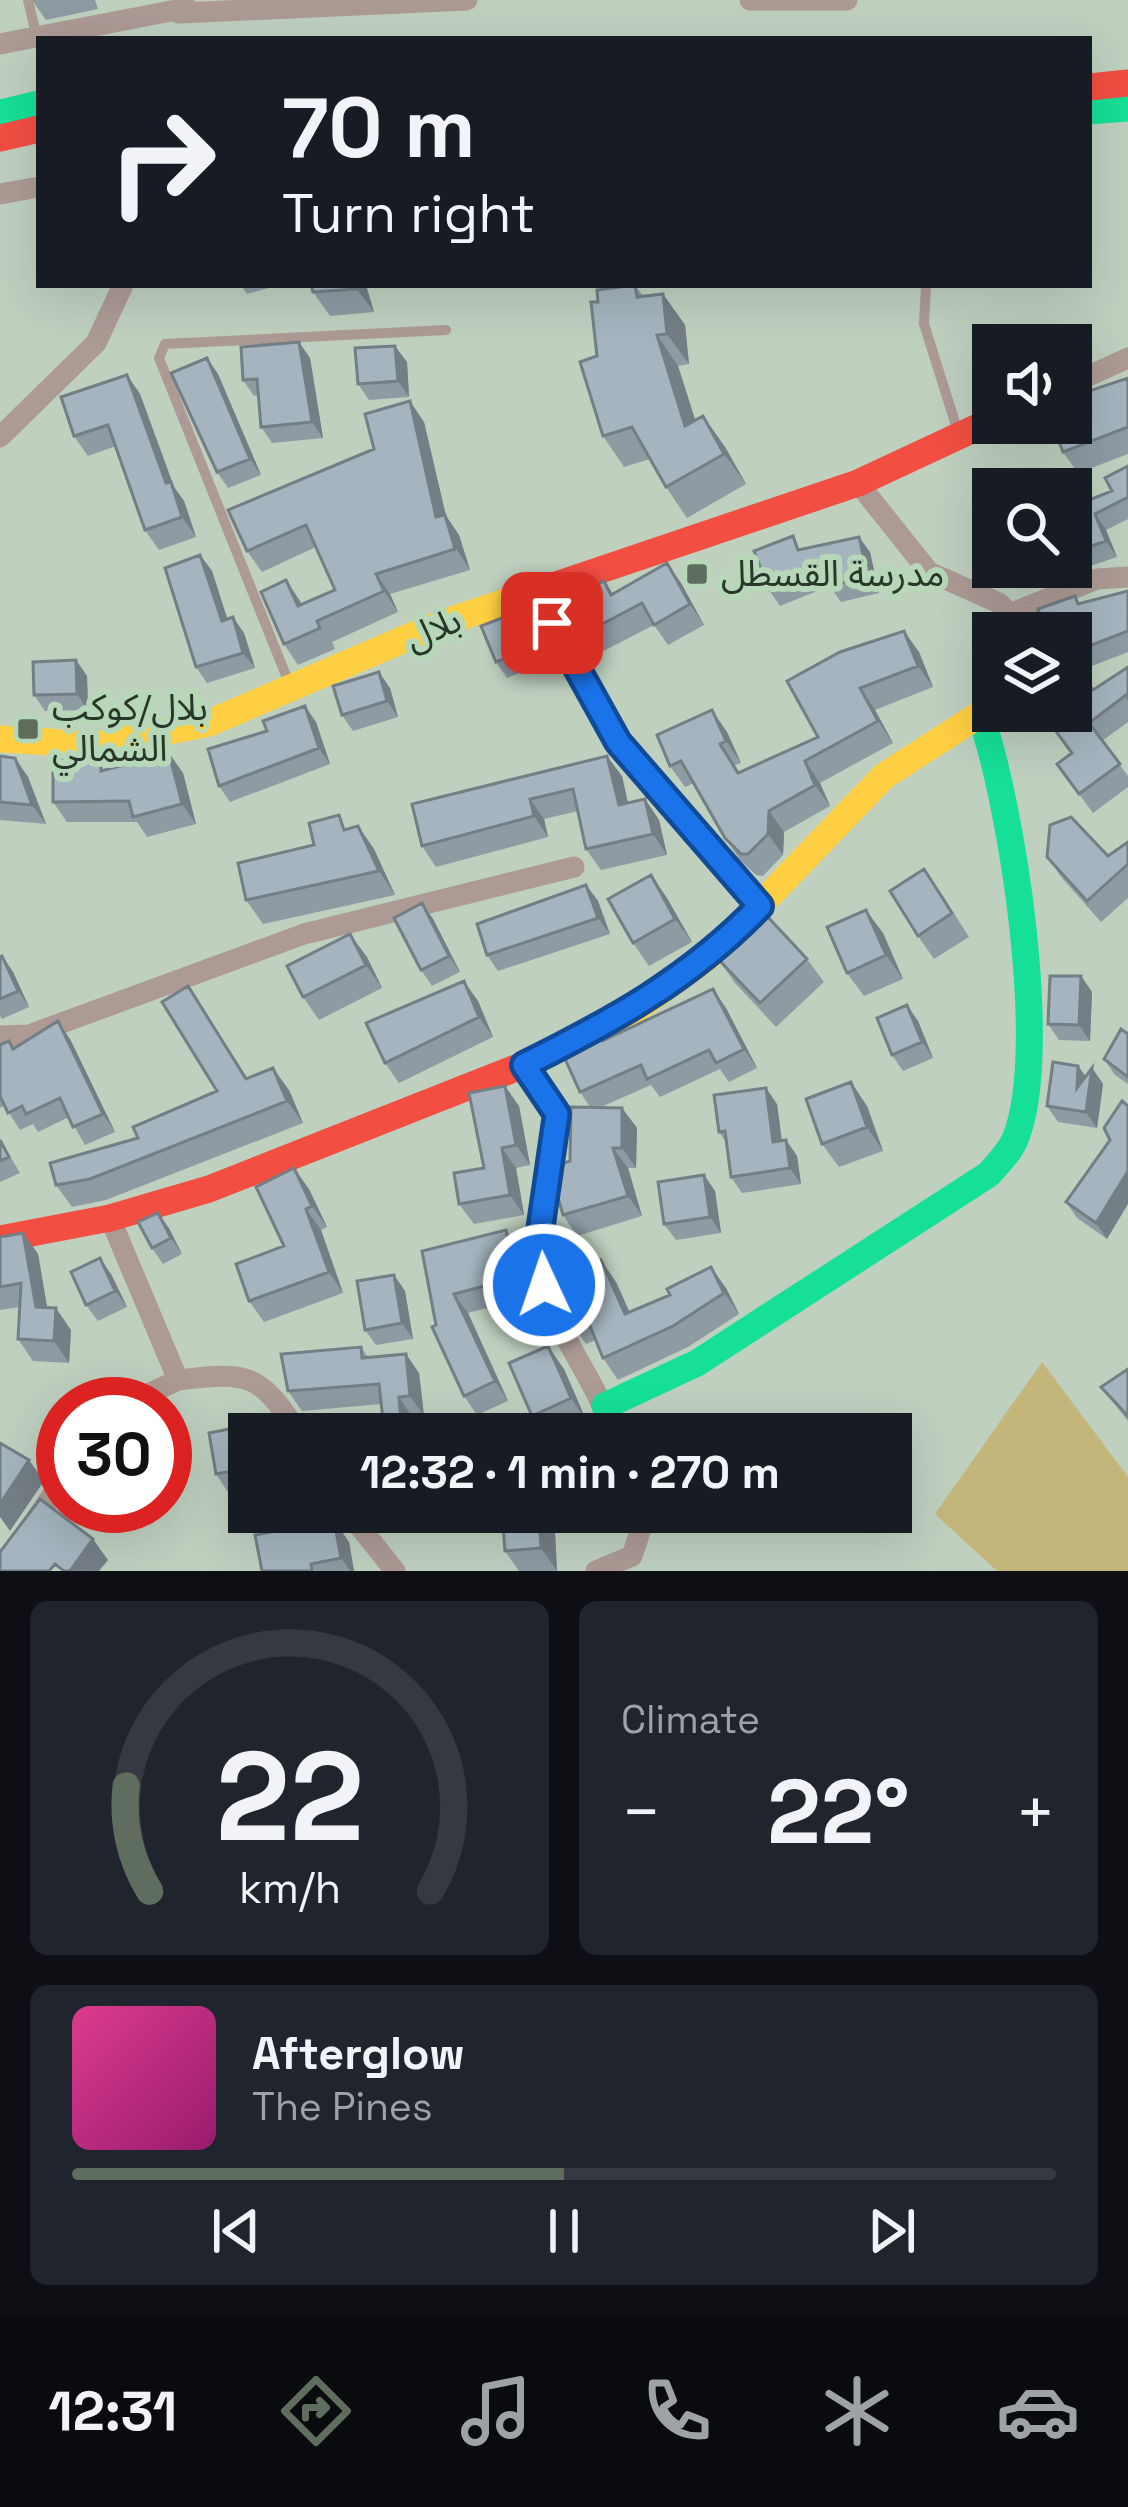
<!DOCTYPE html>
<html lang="en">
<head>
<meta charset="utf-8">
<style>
  body { margin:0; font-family:"Space Grotesk","Noto Sans Arabic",sans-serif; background:#20242c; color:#f1f3f6; height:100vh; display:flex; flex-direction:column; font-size:45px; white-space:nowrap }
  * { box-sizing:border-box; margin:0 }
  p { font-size:39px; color:#9ea1a6 }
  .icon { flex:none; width:66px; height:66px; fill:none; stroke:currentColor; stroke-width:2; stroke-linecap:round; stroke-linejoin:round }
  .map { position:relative; height:1571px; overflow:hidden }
  .sheet { display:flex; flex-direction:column; gap:30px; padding:30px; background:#0d0f14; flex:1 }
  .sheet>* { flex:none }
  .guide { position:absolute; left:36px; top:36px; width:1056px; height:252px; border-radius:0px; box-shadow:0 12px 48px #0002; background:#171b24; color:#f1f3f6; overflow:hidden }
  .tools { position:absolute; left:972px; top:324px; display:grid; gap:24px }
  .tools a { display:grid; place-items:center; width:120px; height:120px; border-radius:0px; background:#171b24; box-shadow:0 12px 48px #0002; font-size:60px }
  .speed { position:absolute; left:36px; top:1377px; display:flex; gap:24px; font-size:60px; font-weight:700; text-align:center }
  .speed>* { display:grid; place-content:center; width:156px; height:156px; border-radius:50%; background:#171b24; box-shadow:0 12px 48px #0002; line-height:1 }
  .speed .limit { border:18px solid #d22; background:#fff; color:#111 }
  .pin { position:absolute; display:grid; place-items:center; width:102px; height:102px; color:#fff; margin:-51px; border-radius:24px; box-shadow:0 6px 18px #0006 }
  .me { position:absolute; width:132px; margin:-66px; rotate:357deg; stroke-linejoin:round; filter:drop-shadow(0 0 9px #0008) }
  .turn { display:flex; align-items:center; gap:42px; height:252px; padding:0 48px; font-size:54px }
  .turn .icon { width:156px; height:156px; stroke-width:2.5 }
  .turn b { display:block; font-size:84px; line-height:102px }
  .big { font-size:90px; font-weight:800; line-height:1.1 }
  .sheet .card { flex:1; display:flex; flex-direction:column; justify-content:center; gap:18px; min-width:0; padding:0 42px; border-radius:18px; background:#20242c }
  .sheet .dial { align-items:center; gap:0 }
  .dial svg { height:312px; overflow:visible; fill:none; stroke:#363941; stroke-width:7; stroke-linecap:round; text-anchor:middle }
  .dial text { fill:#f1f3f6; stroke:none }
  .song { display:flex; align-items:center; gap:36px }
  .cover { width:144px; height:144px; border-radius:18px; background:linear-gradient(135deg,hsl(330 70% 55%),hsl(320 70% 35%)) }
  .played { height:12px; border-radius:6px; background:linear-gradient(90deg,#5e6d5e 50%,#363941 50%) }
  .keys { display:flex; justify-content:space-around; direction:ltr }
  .heat { display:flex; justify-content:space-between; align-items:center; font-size:66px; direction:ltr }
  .sheet .tiles { flex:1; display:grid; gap:30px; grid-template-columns:1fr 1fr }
  .card:last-child { grid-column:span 2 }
  .trip { position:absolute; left:228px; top:1413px; width:684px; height:120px; border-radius:0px; background:#171b24; box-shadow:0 12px 48px #0002; font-weight:800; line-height:120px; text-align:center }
  .tab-bar { display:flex; height:192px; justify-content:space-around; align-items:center; background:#090b0e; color:#9ea1a6 }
  .tab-bar .icon { width:84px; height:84px }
  .tab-bar .on { color:#5e6d5e }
  .tab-bar b { font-size:54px; color:#f1f3f6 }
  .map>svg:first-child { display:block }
  .green { fill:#c4b67b }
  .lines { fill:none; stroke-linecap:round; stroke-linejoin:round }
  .lane { stroke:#ad9a95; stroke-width:10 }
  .street { stroke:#ad9a95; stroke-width:21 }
  .fast { stroke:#16e098; stroke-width:27 }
  .slow { stroke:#ffcf43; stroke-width:27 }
  .jam { stroke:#f24e42; stroke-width:27 }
  .wall { fill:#8e9ba3 }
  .shaded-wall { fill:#747e85 }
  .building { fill:#a5b4be; stroke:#747e85; stroke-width:3 }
  .route-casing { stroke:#114b97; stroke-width:30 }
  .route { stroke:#1a73e8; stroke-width:21 }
  .poi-dot { fill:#5e6d5e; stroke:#b7d8b8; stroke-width:4.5 }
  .labels { text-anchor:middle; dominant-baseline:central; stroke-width:12; stroke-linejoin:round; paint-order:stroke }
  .poi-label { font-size:36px; fill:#29372a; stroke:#b7d8b8; text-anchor:start }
  .street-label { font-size:36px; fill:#29372a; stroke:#b7d8b8 }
</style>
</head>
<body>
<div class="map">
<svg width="1128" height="1571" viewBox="0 0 1128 1571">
  <rect width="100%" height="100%" fill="#bfd0bf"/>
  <path class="green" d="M1042,1362L1128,1477V1571H997L935,1514Z"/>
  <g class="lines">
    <path class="lane" d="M28,0L37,38
      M926,285L924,324L958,432
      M552,623L618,742L759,904
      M291,688L159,358L165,344L446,330"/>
    <path class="street" d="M750,0H847
      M179,13L467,0
      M0,44L187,8
      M0,194L39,187
      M1071,384L1128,358
      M0,437L96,343L123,285
      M858,483L929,572L999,603L1029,633
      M1012,613L1097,579L1128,577
      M0,1036L29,1035L304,934L574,867
      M524,1065L557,1114C552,1150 532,1231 537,1263C548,1326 595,1374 613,1434
      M110,1218L178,1380C249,1372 259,1372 299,1434
      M127,1404L178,1380
      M348,1512L395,1571
      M1,1571L63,1479
      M596,1571L632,1556L642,1526L637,1512"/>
    <path class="fast" d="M1089,111L1128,108
      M0,113L39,104
      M605,1406L697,1363L989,1174C998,1163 1011,1151 1016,1137C1050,1049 1012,807 981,717"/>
    <path class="slow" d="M0,739L98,745L209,723L437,625L553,586
      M521,1066L632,1012L716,951L884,776L993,706"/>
    <path class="jam" d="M1089,87L1128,83
      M0,138L39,129
      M553,586L858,483L993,420
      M0,1239L110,1218L209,1189L521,1066"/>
  </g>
  <path class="wall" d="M32,0H95L98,9L46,20Z
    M241,285H280L247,294Z
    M366,285L374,312L330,316L313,292Z
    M635,285L643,296L663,294L685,325L689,364L678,366L695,420L703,416L725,447L746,484L687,518L666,487L650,459L624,467L603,436L597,356L598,302Z
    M207,358L218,374L261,475L228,488L217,472Z
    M310,358L323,438L272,443L261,427L258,395L254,396L243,380Z
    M407,362L409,397L369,400L358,384Z
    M127,375L140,394L174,487L184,501L196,537L159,550L145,530L116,446L88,456L74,436Z
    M1128,378V454L1078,473L1063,452Z
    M424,422L446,516L459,535L470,570L390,594L398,612L332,642L335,649L298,665L284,644L302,604L335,590L316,547L262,572L247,551L374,449Z
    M1128,466V519L1106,530L1117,557L1076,571L1071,564V507L1112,491Z
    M802,550L870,552L879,593L841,602L830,586L780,606L769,590Z
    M200,555L212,571L227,619L244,633L255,668L207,683L196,667Z
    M604,581L613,594L681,583L704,625L668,645L654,625L584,661L570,641Z
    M1128,591V652L1071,674V633L1080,603Z
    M523,629L537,666L507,678L496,662Z
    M919,652L933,687L875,710L893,743L820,783L830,806L784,832L783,855L763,876L756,875L740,860L725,838L694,783L685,787L670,766L727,732L741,763L735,765L739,773L818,737L787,681Z
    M76,660L87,676L88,710L45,711L34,695Z
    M1128,667V722L1102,741L1128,776V787L1093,813L1057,764L1072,754L1093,690Z
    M390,688L398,717L353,731L342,715Z
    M316,722L330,764L230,802L219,786Z
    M0,756L15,758L28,777L46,824L0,820Z
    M107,769L183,773L196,824L147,837L137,822H67L53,802Z
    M622,776L628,803L645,799L659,820L667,855L601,870L586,849L578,811L544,819L548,837L436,867L422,846L412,804Z
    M358,826L374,849L395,895L263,924L246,900L314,845Z
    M1128,842V898L1101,922L1062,878L1047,857L1108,856Z
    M651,875L667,898L692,942L649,966L633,943Z
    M586,885L598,901L610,934L498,971L487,955Z
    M941,893L969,937L934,959L918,936Z
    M422,903L433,919L460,972L432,986L421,970Z
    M883,933L903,979L864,996L847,973Z
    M2,956L13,972L29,1007L2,1019L0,1016V957Z
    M367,957L382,988L319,1020L303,997Z
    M807,959L824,982L776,1027L735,983L719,960Z
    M1081,976L1092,992L1090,1041L1059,1040L1048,1024Z
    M188,986L248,1079L289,1090L303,1123L106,1200L72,1207L56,1185L217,1091Z
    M478,1001L493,1037L399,1083L385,1063Z
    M726,1008L757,1068L729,1082L720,1069L660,1097L651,1085L601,1107L622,1108L637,1128L636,1168H628L642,1216L577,1236L563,1215L559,1175L570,1161L590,1107L580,1092L603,1041Z
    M918,1021L933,1058L903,1071L892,1055Z
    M1128,1034V1084L1115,1075L1104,1059Z
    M70,1039L115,1132L85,1145L69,1117L38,1132L33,1124L20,1130L4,1105L0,1108V1045L14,1048Z
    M1078,1066L1086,1077L1092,1068L1103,1084L1097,1128L1058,1122L1047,1106Z
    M1122,1101L1107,1239L1077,1218L1066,1202L1110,1140Z
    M777,1104L782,1141L786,1140L797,1156L801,1184L742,1193L731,1177L726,1142L719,1132Z
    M519,1106L530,1165L516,1168L524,1215L474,1224L459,1204L484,1168Z
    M867,1106L883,1151L839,1167L822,1144Z
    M0,1139L20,1173L0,1182Z
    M704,1175L715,1191L721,1233L676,1240L664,1224Z
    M309,1189L327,1227L321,1230L343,1293L264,1322L249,1301L284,1246Z
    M158,1213L182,1254L163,1264L152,1248Z
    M23,1233L38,1254L47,1308L71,1330L69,1363L33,1361L18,1339L20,1307L0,1310V1237Z
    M520,1249L529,1297L468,1313L508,1401L477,1415L464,1396L436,1325L422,1251Z
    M111,1274L127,1307L98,1321L86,1305Z
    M394,1275L405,1291L413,1339L376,1345L365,1330Z
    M616,1282L629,1312L726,1288L739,1314L688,1347L618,1380L603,1358L596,1340L586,1344L571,1323Z
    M361,1347L368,1357L419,1373L424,1416L383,1420L381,1404L302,1411L288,1391Z
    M564,1369L587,1422L561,1434H545L532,1416Z
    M1128,1369V1421L1101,1387Z
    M260,1423L268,1434H249V1495L232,1498L216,1474L209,1433Z
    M554,1512L557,1571H519L505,1551Z
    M349,1542L354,1571H262Z"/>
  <path class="shaded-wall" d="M356,285H366L374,312L357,289Z
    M663,294L685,325L689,364L667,334Z
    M657,335L678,366L707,457L685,426Z
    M299,342L310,358L323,438L312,422Z
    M395,346L407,362L409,397L398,381Z
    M207,358L218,374L261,475L250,459Z
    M127,375L140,394L174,487L184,501L196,537L182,517L166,483Z
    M410,401L424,422L446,516L459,535L470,570L436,517Z
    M703,416L725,447L746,484L724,454Z
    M1095,514L1106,530L1117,557L1106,541Z
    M859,537L870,552L879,593L868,577Z
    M200,555L212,571L233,636L222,621Z
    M667,563L681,583L704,625L690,604Z
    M376,574L390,594L398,612L384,591Z
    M286,580L300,601L312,627L298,606Z
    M512,614L523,629L537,666L526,650Z
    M233,617L244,633L255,668L243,653Z
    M904,631L919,652L933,687L918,666Z
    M76,660L87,676L88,710L77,694Z
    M379,672L390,688L398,717L387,701Z
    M860,688L875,710L893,743L878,721Z
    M305,706L316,722L330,764L319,748Z
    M712,710L727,732L741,763L726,741Z
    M169,753L183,773L196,824L182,804Z
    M607,756L622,776L633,826L619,805Z
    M15,758L28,777L46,824L32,805Z
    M805,761L820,783L830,806L815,785Z
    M530,799L544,819L548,837L534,816Z
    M645,799L659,820L667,855L653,834Z
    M769,811L784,832L783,855L768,834Z
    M358,826L374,849L395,895L379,871Z
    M651,875L667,898L692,942L675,919Z
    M586,885L598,901L610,934L598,918Z
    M422,903L433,919L460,972L449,956Z
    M866,910L883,933L903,979L886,955Z
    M350,934L367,957L382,988L366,965Z
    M2,956L13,972L29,1007L18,991Z
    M1081,976L1092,992L1090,1041L1079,1025Z
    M464,981L478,1001L493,1037L479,1017Z
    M188,986L203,1008L261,1101L246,1079Z
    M713,989L726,1008L757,1068L744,1049Z
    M907,1005L918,1021L933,1058L922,1042Z
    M58,1021L70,1039L115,1132L103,1114Z
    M1078,1066L1089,1081L1092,1068L1103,1084L1097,1128L1086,1112L1077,1088Z
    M273,1068L289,1090L303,1123L287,1101Z
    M851,1082L867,1106L883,1151L867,1127Z
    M505,1086L519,1106L530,1165L516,1145Z
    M766,1088L777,1104L784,1158L773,1142Z
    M622,1108L637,1128L636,1168L622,1148Z
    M786,1140L797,1156L801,1184L790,1168Z
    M502,1148L516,1168L524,1215L510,1195Z
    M613,1148L628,1168L642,1216L628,1196Z
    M294,1168L309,1189L327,1227L312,1206Z
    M1128,1171V1204L1107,1239L1096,1223Z
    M704,1175L715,1191L721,1233L710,1217Z
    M306,1209L321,1230L343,1293L329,1272Z
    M158,1213L169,1228L182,1254L171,1238Z
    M506,1230L520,1249L529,1297L515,1278Z
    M23,1233L38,1254L51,1329L36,1307Z
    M100,1258L111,1274L127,1307L115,1291Z
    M601,1260L616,1282L640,1335L625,1314Z
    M711,1267L726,1288L739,1314L724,1293Z
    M394,1275L405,1291L413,1339L402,1323Z
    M454,1294L468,1313L508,1401L495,1381Z
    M56,1308L71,1330L69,1363L54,1341Z
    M548,1346L564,1369L587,1422L571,1398Z
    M406,1354L419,1373L424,1416L410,1396Z
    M399,1397L412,1417L414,1434H402Z
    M165,1407L176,1423L165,1439Z
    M29,1460L44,1481L10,1531L0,1517V1504Z
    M539,1512H554L557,1571L541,1548Z
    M334,1520L349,1542L354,1571H350L341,1558Z
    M93,1539L108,1560L99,1571H70Z"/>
  <path class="building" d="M311,285H356L357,289L313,292Z
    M635,285L637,297L663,294L667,334L657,335L685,426L703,416L724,454L666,487L632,427L603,436L580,362L597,356L591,302H598L597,290Z
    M299,342L312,422L261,427L257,379L243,380L241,347Z
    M395,346L398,381L358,384L355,348Z
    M207,358L250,459L217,472L171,373Z
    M127,375L166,483L171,482L182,517L145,530L108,425L74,436L61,397Z
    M1128,378V427L1063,452L1052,423H1071V397Z
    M410,401L436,517L445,515L455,549L376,574L384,591L317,621L320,628L284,644L261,592L286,580L298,606L335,590L306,525L247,551L228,510L374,449L365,414Z
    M1128,466V497L1095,514L1106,541L1071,553V507L1112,491L1105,478Z
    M793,536L798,550L859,537L868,577L829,586L825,568L769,590L754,551Z
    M200,555L222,621L233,617L243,653L196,667L165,568Z
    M667,563L690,604L654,625L642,603L570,641L552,608L604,581L611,595Z
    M1128,591V631L1071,653V633H1047L1038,609L1075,596L1078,604Z
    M512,614L526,650L496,662L481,626Z
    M904,631L918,666L860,688L878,721L805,761L815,785L769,811L768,834L748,854H741L725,838L681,761L670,766L657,735L712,710L726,741L720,744L738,773L818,737L787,681L840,652Z
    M76,660L77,694L34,695L33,662Z
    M1128,667V698L1126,695L1089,723L1120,764L1079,794L1057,764L1072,753L1041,711H1071V685L1083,676L1093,690Z
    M379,672L387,701L342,715L333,686Z
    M305,706L319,748L219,786L208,749L267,731L263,721Z
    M169,753L182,804L133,817L129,801L53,802V760H101V771Z
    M0,756L15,758L32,805L0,802Z
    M607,756L619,805L645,799L653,834L586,849L573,789L530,799L534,816L422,846L412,804Z
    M339,815L344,830L358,826L379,871L246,900L238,863L314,845L309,823Z
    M1071,817L1108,856L1128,842V864L1087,901L1047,857L1050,825Z
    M924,869L952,913L918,936L890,891Z
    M651,875L675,919L633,943L608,899Z
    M586,885L598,918L487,955L477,924Z
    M422,903L449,956L421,970L394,918Z
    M866,910L886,955L847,973L827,927Z
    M766,915L807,959L760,1003L719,960Z
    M350,934L366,965L303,997L287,966Z
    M2,956L18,991L0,999V957Z
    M1050,976H1081L1079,1025L1048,1024Z
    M464,981L479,1017L385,1063L366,1023Z
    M188,986L246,1079L273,1068L287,1101L90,1179L56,1185L50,1163L138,1138L133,1127L217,1091L162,1002Z
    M713,989L744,1049L716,1063L709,1050L647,1079L641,1065L580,1092L561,1050L598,1034L602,1041Z
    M907,1005L922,1042L892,1055L877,1018Z
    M58,1021L103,1114L73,1127L60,1098L26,1114L22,1106L8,1113L0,1096V1045L9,1041L13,1049Z
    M1121,1029L1128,1034V1077L1104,1059Z
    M1053,1062L1078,1066L1077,1088L1092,1068L1086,1112L1047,1106Z
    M851,1082L867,1127L822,1144L806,1099Z
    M505,1086L516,1145L502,1148L510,1195L459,1204L454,1173L484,1168L469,1093Z
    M766,1088L773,1142L786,1140L790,1168L731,1177L725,1131L719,1132L714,1095Z
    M1122,1101L1128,1106V1171L1096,1223L1066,1202L1110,1140L1104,1128Z
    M571,1107L622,1108V1148H613L628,1196L563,1215L552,1177L559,1175L556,1166L570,1161Z
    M0,1140L9,1157L0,1161Z
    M294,1168L312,1206L306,1209L329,1272L249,1301L236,1264L284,1246L256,1187Z
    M704,1175L710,1217L664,1224L658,1182Z
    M158,1213L171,1238L152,1248L138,1222Z
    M506,1230L515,1278L454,1294L495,1381L464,1396L432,1327L436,1325L422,1251Z
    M23,1233L36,1307L56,1308L54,1341L18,1339L21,1283L0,1287V1237Z
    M100,1258L115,1291L86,1305L71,1272Z
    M601,1260L625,1314L670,1295L667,1289L711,1267L724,1293L673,1326L603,1358L586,1316L571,1323L551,1283Z
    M394,1275L402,1323L365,1330L357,1281Z
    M548,1346L571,1398L532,1416L509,1363Z
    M361,1347L362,1358L406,1354L410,1396L399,1397L402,1434H330L329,1425L383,1420L379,1384L288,1391L281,1354Z
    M1128,1369V1416L1101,1387Z
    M144,1392L161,1404H118L119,1402Z
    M260,1423L262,1434H249V1468L216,1474L209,1433Z
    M0,1443L29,1460L0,1504Z
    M40,1499L93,1539L70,1571H64L55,1564L49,1571H0V1552Z
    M502,1512H539L541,1548L505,1551Z
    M334,1520L341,1558L311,1564L312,1571H262L255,1535Z"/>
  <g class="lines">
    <g class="route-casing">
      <path id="route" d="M544,1285L536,1259L557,1114L524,1065C613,1021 691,978 760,906L618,742L552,623"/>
    </g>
    <use href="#route" class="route"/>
  </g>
  <g class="poi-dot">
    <rect x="685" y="562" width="24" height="24" rx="6"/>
    <rect x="16" y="717" width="24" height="24" rx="6"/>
  </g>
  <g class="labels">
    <g class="poi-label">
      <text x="721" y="574">مدرسة القسطل</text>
      <text x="52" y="708">بلال/كوكب<tspan x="52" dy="41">الشمالي</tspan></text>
    </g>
    <g class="street-label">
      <text transform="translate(433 629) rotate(-23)">بلال</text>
    </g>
  </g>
</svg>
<div class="tools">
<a><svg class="icon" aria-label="sound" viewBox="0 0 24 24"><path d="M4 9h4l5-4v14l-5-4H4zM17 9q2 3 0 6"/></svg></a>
<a><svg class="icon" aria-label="search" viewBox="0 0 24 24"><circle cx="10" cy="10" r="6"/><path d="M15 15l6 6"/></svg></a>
<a><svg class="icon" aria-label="layers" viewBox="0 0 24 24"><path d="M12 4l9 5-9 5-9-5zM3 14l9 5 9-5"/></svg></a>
</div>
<div class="speed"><div class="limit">30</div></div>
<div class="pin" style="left:552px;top:623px;background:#d93025"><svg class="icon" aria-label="arrive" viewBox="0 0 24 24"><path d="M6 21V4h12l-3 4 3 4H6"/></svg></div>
<svg class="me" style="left:544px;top:1285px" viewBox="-20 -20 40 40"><circle r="17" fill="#1a73e8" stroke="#fff" stroke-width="3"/><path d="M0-11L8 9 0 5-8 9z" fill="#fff"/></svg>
<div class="trip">12:32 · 1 min · 270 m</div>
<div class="guide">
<div class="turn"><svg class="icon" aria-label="right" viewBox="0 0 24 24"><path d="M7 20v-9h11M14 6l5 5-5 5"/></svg><div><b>70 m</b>Turn right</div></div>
</div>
</div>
<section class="sheet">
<div class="tiles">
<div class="card dial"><svg viewBox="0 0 100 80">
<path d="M14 69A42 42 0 1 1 86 69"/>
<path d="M14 69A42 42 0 0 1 8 42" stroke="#5e6d5e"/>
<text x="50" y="56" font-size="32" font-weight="700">22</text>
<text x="50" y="72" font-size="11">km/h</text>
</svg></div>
<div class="card"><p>Climate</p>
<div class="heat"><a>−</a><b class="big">22°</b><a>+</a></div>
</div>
<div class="card">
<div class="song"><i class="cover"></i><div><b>Afterglow</b><p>The Pines</p></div></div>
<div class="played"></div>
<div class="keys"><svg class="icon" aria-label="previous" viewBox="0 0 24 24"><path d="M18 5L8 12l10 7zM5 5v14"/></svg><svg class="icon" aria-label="pause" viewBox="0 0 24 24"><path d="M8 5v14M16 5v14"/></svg><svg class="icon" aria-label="next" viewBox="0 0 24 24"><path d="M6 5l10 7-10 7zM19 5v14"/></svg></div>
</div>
</div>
</section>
<nav class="tab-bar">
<b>12:31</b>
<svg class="icon on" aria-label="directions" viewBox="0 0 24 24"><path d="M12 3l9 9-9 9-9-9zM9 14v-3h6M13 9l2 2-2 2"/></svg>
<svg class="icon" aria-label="music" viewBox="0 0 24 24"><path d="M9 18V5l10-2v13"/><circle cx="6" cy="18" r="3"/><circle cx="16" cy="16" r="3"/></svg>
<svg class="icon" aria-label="phone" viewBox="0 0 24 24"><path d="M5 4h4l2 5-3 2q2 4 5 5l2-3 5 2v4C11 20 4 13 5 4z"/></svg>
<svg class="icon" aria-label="climate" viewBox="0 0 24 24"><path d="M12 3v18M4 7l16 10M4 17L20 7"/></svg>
<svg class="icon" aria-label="car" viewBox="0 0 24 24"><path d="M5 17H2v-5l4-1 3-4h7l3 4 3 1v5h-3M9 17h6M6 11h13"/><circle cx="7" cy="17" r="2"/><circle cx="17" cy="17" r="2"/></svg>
</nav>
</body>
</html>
